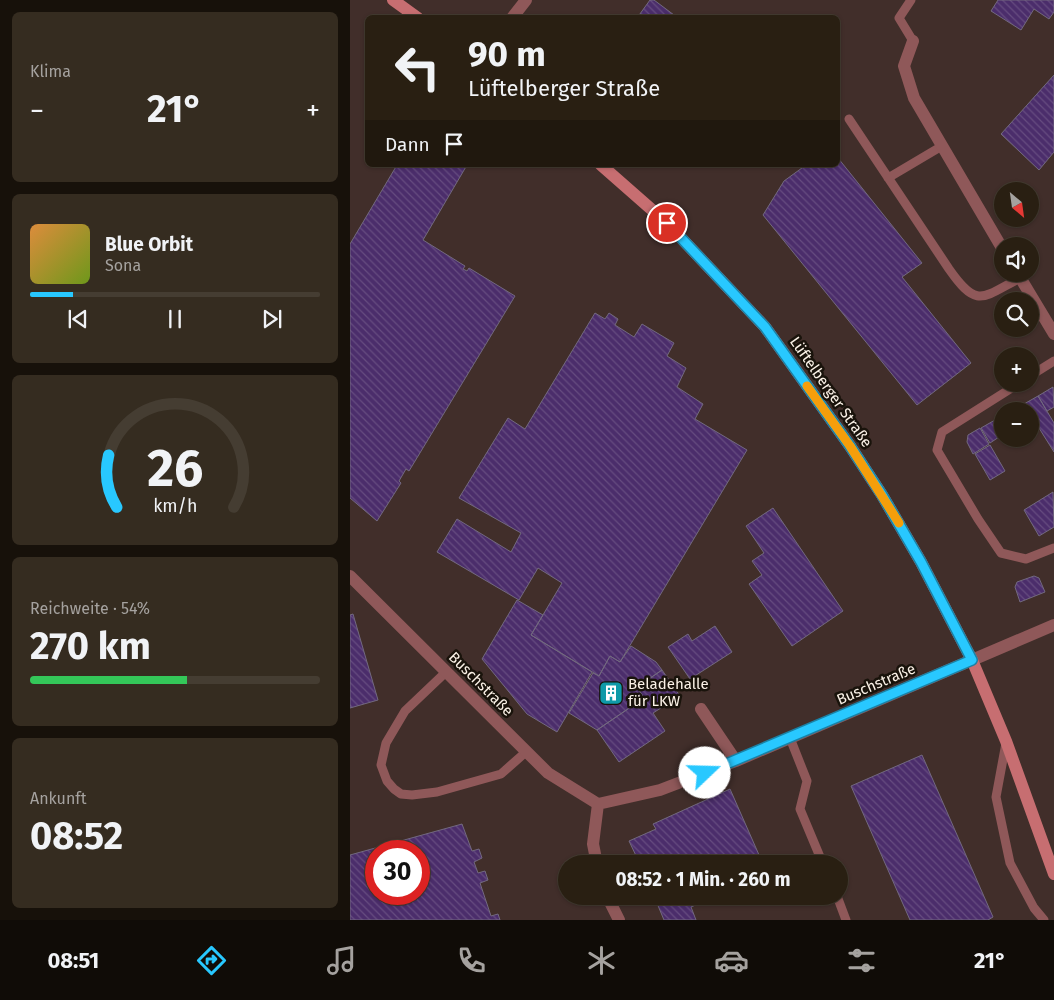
<!DOCTYPE html>
<html lang="de">
<head>
<meta charset="utf-8">
<style>
  body { margin:0; font-family:"Fira Sans",sans-serif; background:#352c20; color:#f1f3f6; height:100vh; display:flex; flex-direction:column; font-size:19px; white-space:nowrap }
  * { box-sizing:border-box; margin:0 }
  p { font-size:16px; color:#a5a29f }
  .icon { flex:none; width:28px; height:28px; fill:none; stroke:currentColor; stroke-width:2; stroke-linecap:round; stroke-linejoin:round }
  .map { position:relative; flex:1; overflow:hidden }
  .details { display:flex; flex-direction:column; gap:12px; padding:12px; background:#17110a; width:350px }
  .details>* { flex:none }
  .banner { position:absolute; left:15px; top:15px; width:475px; height:152px; border-radius:8px; box-shadow:0 1px 4px #0004,0 0 0 1px #453d32; background:#291f12; color:#f1f3f6; overflow:hidden }
  .needle { width:32px; rotate:151deg }
  .controls { position:absolute; left:644px; top:182px; display:grid; gap:10px }
  .controls a { display:grid; place-items:center; width:45px; height:45px; border-radius:50%; background:#291f12; box-shadow:0 1px 4px #0004,0 0 0 1px #453d32; font-size:25px }
  .speed { position:absolute; left:15px; top:840px; display:flex; gap:10px; font-size:25px; font-weight:700; text-align:center }
  .speed>* { display:grid; place-content:center; width:65px; height:65px; border-radius:50%; background:#291f12; box-shadow:0 1px 4px #0004,0 0 0 1px #453d32; line-height:1 }
  .speed .limit { border:8px solid #d22; background:#fff; color:#111 }
  .pin { position:absolute; display:grid; place-items:center; width:42px; height:42px; color:#fff; margin:-21px; border:2px solid #fff; border-radius:50%; box-shadow:0 1px 5px #0007 }
  .me { position:absolute; width:55px; margin:-28px; rotate:69deg; stroke-linejoin:round; filter:drop-shadow(0 0 4px #0008) }
  .turn { display:flex; align-items:center; gap:18px; height:105px; padding:0 20px; font-size:22px }
  .turn .icon { width:65px; height:65px; stroke-width:2.5 }
  .turn b { display:block; font-size:35px; line-height:42px }
  .then { display:flex; align-items:center; height:48px; padding:0 20px; background:#0003; gap:10px; font-size:19px }
  .big { font-size:38px; font-weight:700; line-height:1.1 }
  .details .widget { flex:1; display:flex; flex-direction:column; justify-content:center; gap:8px; min-width:0; padding:0 18px; border-radius:8px; background:#352c20 }
  .details .dial { align-items:center; gap:0 }
  .dial svg { height:130px; overflow:visible; fill:none; stroke:#453d32; stroke-width:7; stroke-linecap:round; text-anchor:middle }
  .dial text { fill:#f1f3f6; stroke:none }
  .song { display:flex; align-items:center; gap:15px }
  .cover { width:60px; height:60px; border-radius:8px; background:linear-gradient(135deg,hsl(30 70% 55%),hsl(80 70% 35%)) }
  .played { height:5px; border-radius:2px; background:linear-gradient(90deg,#28c8ff 15%,#453d32 15%) }
  .keys { display:flex; justify-content:space-around; direction:ltr }
  .heat { display:flex; justify-content:space-between; align-items:center; font-size:28px; direction:ltr }
  .charge { height:8px; border-radius:4px; background:linear-gradient(90deg,#34c759 54%,#453d32 0) }
  .trip { position:absolute; left:208px; top:855px; width:290px; height:50px; border-radius:25px; background:#291f12; box-shadow:0 1px 4px #0004,0 0 0 1px #453d32; font-weight:700; line-height:50px; text-align:center }
  .menu { display:flex; height:80px; justify-content:space-around; align-items:center; background:#100c07; color:#a5a29f }
  .menu .icon { width:35px; height:35px }
  .menu .current { color:#28c8ff }
  .menu b { font-size:22px; color:#f1f3f6 }
  main { display:flex; flex:1; min-height:0 }
  .map>svg:first-child { display:block }
  .industrial { fill:#412e2a; fill-rule:evenodd }
  .building { fill:url(#building-back-hatch); stroke:#72697f; fill-rule:evenodd }
  .lines { fill:none; stroke-linecap:round; stroke-linejoin:round }
  .lane { stroke:#8f5859; stroke-width:9 }
  .street { stroke:#8f5859; stroke-width:12 }
  .secondary { stroke:#c76e71; stroke-width:12 }
  .route-casing { stroke:#1a82a6; stroke-width:12 }
  .route { stroke:#28c8ff; stroke-width:9 }
  .slow { stroke:#f59e0b; stroke-width:9 }
  .labels { text-anchor:middle; dominant-baseline:central; stroke-width:5; stroke-linejoin:round; paint-order:stroke }
  .street-label { font-size:15px; fill:#fbf2e7; stroke:#19130b }
  .poi-label { font-size:15px; fill:#fbf2e7; stroke:#19130b; text-anchor:start }
</style>
</head>
<body>
<main>
<section class="details">
<div class="widget"><p>Klima</p>
<div class="heat"><a>−</a><b class="big">21°</b><a>+</a></div>
</div>
<div class="widget">
<div class="song"><i class="cover"></i><div><b>Blue Orbit</b><p>Sona</p></div></div>
<div class="played"></div>
<div class="keys"><svg class="icon" aria-label="previous" viewBox="0 0 24 24"><path d="M18 5L8 12l10 7zM5 5v14"/></svg><svg class="icon" aria-label="pause" viewBox="0 0 24 24"><path d="M8 5v14M16 5v14"/></svg><svg class="icon" aria-label="next" viewBox="0 0 24 24"><path d="M6 5l10 7-10 7zM19 5v14"/></svg></div>
</div>
<div class="widget dial"><svg viewBox="0 0 100 80">
<path d="M14 69A42 42 0 1 1 86 69"/>
<path d="M14 69A42 42 0 0 1 9 37" stroke="#28c8ff"/>
<text x="50" y="56" font-size="32" font-weight="700">26</text>
<text x="50" y="72" font-size="11">km/h</text>
</svg></div>
<div class="widget"><p>Reichweite · 54%</p><b class="big">270 km</b><div class="charge"></div></div>
<div class="widget"><p>Ankunft</p><b class="big">08:52</b></div>
</section>
<div class="map">
<svg width="704" height="920" viewBox="0 0 704 920">
  <defs>
    <pattern id="building-back-hatch" width="6" height="6" patternUnits="userSpaceOnUse" patternTransform="scale(1.25)"><rect width="6" height="6" fill="#4b2d6b"/><path d="M-1 5l2 2M0 0l6 6M5-1l2 2" fill="none" stroke="#664c80"/></pattern>
  </defs>
  <rect width="100%" height="100%" fill="#372918"/>
  <path class="industrial" d="M0,0H704V920H0ZM18,18H488V165H18ZM652,191H680V219H652ZM652,246H680V274H652ZM652,301H680V329H652ZM652,356H680V384H652ZM652,411H680V439H652ZM26,851H69V894H26ZM216,864H489V896H216Z"/>
  <path class="building" d="M300,0H304L328,18H287Z
    M648,0H704V12L699,19L684,9L671,30L641,11Z
    M704,75V152L689,170L651,134Z
    M488,158L572,263L552,277L621,363L567,405L413,215L434,181L456,165H488Z
    M47,165H117L73,240L115,266L113,269L117,271L119,268L165,296L59,471L56,469L49,481L51,483L27,521L0,498V244Z
    M245,313L255,319L259,313L268,319L265,325L284,337L292,324L324,343L317,356L336,368L327,387L353,404L345,419L397,450L270,662L260,656L249,676L181,635L212,583L188,568L169,600L87,552L107,519L161,552L171,533L109,498L158,418L175,429Z
    M703,387L704,407L697,411L688,396Z
    M688,396L704,423V452L674,404Z
    M652,416V435L640,443L631,428Z
    M630,428L639,444L623,454L617,442L618,435Z
    M640,445L655,471L640,480L625,454Z
    M703,492L704,527L689,536L674,510Z
    M423,508L493,611L442,646L399,584L412,575L402,561L414,553L396,526Z
    M684,576L689,578L695,592L670,602L665,587L667,582Z
    M167,600L193,615L181,635L242,672L207,732L177,714L132,659Z
    M3,614L28,700L0,708V615Z
    M365,626L382,652L340,679L318,647L338,634L342,641Z
    M281,646L306,662L312,670L287,687L294,698L247,730L219,713L243,673L249,676L260,656L270,662Z
    M312,670L330,696L303,713L315,731L269,762L247,730L294,698L287,687Z
    M572,755L643,917L638,920H560L501,786Z
    M380,789L413,864H290L279,841L306,829L303,824Z
    M112,824L122,851L129,849L132,858L124,862L128,873L135,871L138,880L130,883L141,916L148,914L150,920H0V855ZM26,851H69V894H26Z
    M304,896H366L341,907L346,920H314Z"/>
  <g class="lines">
    <path class="lane" d="M561,0L549,18L563,41
      M499,119L599,269C627,309 632,298 670,278
      M538,178L592,146
      M680,376L704,361
      M668,384L592,432L587,450L628,519L651,553L676,559L704,548
      M96,672L55,711L36,743L31,765L37,781L44,789L51,794L62,795L87,792L151,774L177,751
      M440,738L457,781L450,809L473,864
      M656,743L646,797L660,863L684,908L694,920
      M487,896L496,920"/>
    <path class="street" d="M162,18L176,0
      M563,41L554,66L564,98L652,248
      M668,274L704,334
      M0,576L198,773L248,804L310,790L386,761L704,625
      M351,709L386,761
      M247,864L243,844L248,804
      M257,896L269,920"/>
    <path class="secondary" d="M43,0L68,18
      M251,165L317,223L415,327L500,446L532,495L571,562L622,660L656,741L704,874"/>
  </g>
  <g class="lines">
    <g class="route-casing">
      <path id="route" d="M317,223L415,327L500,446L532,495L571,562L622,660L355,773"/>
    </g>
    <use href="#route" class="route"/>
    <path class="slow" d="M457,386L500,446L549,523"/>
  </g>
  <defs>
    <g id="building-square" transform="scale(1.25)"><rect x="-9" y="-9" width="18" height="18" rx="4" fill="#0f9aa8" stroke="#19130b"/><path d="M-4-6H4V6H1V3H-1V6H-4ZM-2.5-4.3h1.7v1.8h-1.7ZM.8-4.3h1.7v1.8H.8ZM-2.5-1h1.7V.8h-1.7ZM.8-1h1.7V.8H.8Z" fill="#fff"/></g>
  </defs>
  <g fill-rule="evenodd">
    <use href="#building-square" x="261" y="693"/>
  </g>
  <g class="labels">
    <g class="street-label">
      <text transform="translate(481 392) rotate(55)">Lüftelberger Straße</text>
      <text transform="translate(131 684) rotate(45)">Buschstraße</text>
      <text transform="translate(526 684) rotate(-23)">Buschstraße</text>
    </g>
    <g class="poi-label">
      <text x="278" y="684">Beladehalle<tspan x="278" dy="17">für LKW</tspan></text>
    </g>
  </g>
</svg>
<div class="controls">
<a><svg class="needle" viewBox="-14 -14 28 28"><path d="M0-13l5 13h-10z" fill="#e53935"/><path d="M0 13l5-13h-10z" fill="#a5a29f"/></svg></a>
<a><svg class="icon" aria-label="sound" viewBox="0 0 24 24"><path d="M4 9h4l5-4v14l-5-4H4zM17 9q2 3 0 6"/></svg></a>
<a><svg class="icon" aria-label="search" viewBox="0 0 24 24"><circle cx="10" cy="10" r="6"/><path d="M15 15l6 6"/></svg></a>
<a>+</a>
<a>−</a>
</div>
<div class="speed"><div class="limit">30</div></div>
<div class="pin" style="left:317px;top:223px;background:#d93025"><svg class="icon" aria-label="arrive" viewBox="0 0 24 24"><path d="M6 21V4h12l-3 4 3 4H6"/></svg></div>
<svg class="me" style="left:355px;top:773px" viewBox="-20 -20 40 40"><circle r="19" fill="#fff"/><path d="M0-13L10 11 0 6-10 11z" fill="#28c8ff"/></svg>
<div class="trip">08:52 · 1 Min. · 260 m</div>
<div class="banner">
<div class="turn"><svg class="icon" aria-label="left" viewBox="0 0 24 24"><path d="M17 20v-9H6M10 6l-5 5 5 5"/></svg><div><b>90 m</b>Lüftelberger Straße</div></div>
<div class="then">Dann<svg class="icon" aria-label="arrive" viewBox="0 0 24 24"><path d="M6 21V4h12l-3 4 3 4H6"/></svg></div>
</div>
</div>
</main>
<nav class="menu">
<b>08:51</b>
<svg class="icon current" aria-label="directions" viewBox="0 0 24 24"><path d="M12 3l9 9-9 9-9-9zM9 14v-3h6M13 9l2 2-2 2"/></svg>
<svg class="icon" aria-label="music" viewBox="0 0 24 24"><path d="M9 18V5l10-2v13"/><circle cx="6" cy="18" r="3"/><circle cx="16" cy="16" r="3"/></svg>
<svg class="icon" aria-label="phone" viewBox="0 0 24 24"><path d="M5 4h4l2 5-3 2q2 4 5 5l2-3 5 2v4C11 20 4 13 5 4z"/></svg>
<svg class="icon" aria-label="climate" viewBox="0 0 24 24"><path d="M12 3v18M4 7l16 10M4 17L20 7"/></svg>
<svg class="icon" aria-label="car" viewBox="0 0 24 24"><path d="M5 17H2v-5l4-1 3-4h7l3 4 3 1v5h-3M9 17h6M6 11h13"/><circle cx="7" cy="17" r="2"/><circle cx="17" cy="17" r="2"/></svg>
<svg class="icon" aria-label="filters" viewBox="0 0 24 24"><path d="M4 7h16M4 17h16"/><circle cx="9" cy="7" r="2"/><circle cx="15" cy="17" r="2"/></svg>
<b>21°</b>
</nav>
</body>
</html>
